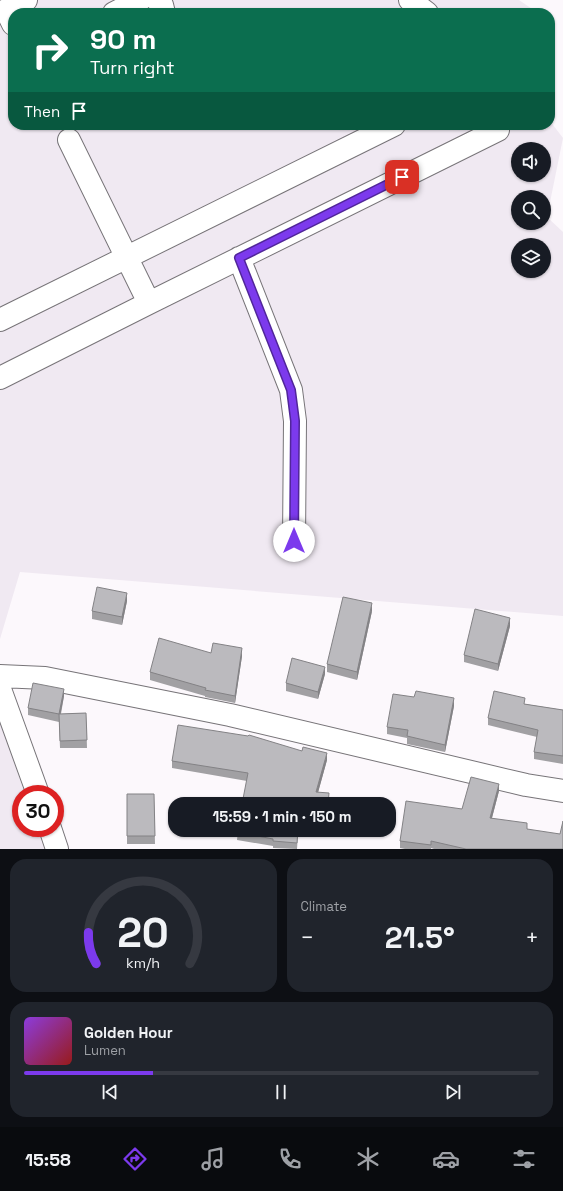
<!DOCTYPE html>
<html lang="en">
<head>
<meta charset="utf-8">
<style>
  body { margin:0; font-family:"Space Grotesk",sans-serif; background:#20242c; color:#f1f3f6; height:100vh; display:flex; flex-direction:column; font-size:15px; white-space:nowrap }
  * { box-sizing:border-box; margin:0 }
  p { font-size:13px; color:#9ea1a6 }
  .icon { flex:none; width:22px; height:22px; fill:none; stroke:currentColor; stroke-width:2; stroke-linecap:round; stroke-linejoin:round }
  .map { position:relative; height:849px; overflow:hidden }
  .side { display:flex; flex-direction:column; gap:10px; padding:10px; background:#0d0f14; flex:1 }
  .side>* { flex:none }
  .banner { position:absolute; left:8px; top:8px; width:547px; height:122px; border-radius:16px; box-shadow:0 1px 3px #0004; background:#0b6e4f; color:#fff; overflow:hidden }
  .fabs { position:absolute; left:511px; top:142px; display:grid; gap:8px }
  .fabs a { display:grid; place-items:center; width:40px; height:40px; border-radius:50%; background:#171b24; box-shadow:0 1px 3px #0004; font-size:20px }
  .speed { position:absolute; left:12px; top:785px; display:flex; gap:8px; font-size:20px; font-weight:700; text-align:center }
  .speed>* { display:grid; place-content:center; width:52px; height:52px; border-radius:50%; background:#171b24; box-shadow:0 1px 3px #0004; line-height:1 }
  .speed .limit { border:6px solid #d22; background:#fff; color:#111 }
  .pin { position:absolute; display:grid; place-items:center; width:34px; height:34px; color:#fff; margin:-17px; border-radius:8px; box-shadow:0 2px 6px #0006 }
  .me { position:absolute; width:44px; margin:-22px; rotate:0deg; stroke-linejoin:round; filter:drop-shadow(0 0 3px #0008) }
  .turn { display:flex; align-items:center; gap:14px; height:84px; padding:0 16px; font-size:18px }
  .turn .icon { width:52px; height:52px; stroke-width:2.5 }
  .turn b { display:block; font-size:28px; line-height:34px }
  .then { display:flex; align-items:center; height:38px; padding:0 16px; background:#0003; gap:8px; font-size:15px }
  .big { font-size:30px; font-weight:700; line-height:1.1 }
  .side .card { flex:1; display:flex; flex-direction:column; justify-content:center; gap:6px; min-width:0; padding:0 14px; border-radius:16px; background:#20242c }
  .side .dial { align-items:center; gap:0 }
  .dial svg { height:104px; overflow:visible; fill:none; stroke:#363941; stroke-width:7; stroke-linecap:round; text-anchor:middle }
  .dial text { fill:#f1f3f6; stroke:none }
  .song { display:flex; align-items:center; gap:12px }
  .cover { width:48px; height:48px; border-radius:6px; background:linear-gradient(135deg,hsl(270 70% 55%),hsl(0 70% 35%)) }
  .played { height:4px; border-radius:2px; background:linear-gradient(90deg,#7c3aed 25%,#363941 25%) }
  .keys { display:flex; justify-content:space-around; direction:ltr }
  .heat { display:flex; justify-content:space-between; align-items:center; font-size:22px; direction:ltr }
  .side .tiles { flex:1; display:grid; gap:10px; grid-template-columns:1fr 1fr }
  .card:last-child { grid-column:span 2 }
  .trip { position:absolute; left:168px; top:797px; width:228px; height:40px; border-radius:16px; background:#171b24; box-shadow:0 1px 3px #0004; font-weight:700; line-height:40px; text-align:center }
  .menu { display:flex; height:64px; justify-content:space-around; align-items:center; background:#090b0e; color:#9ea1a6 }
  .menu .icon { width:28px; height:28px }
  .menu .current { color:#7c3aed }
  .menu b { font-size:18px; color:#f1f3f6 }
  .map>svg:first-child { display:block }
  .built { fill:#f0e9f2; fill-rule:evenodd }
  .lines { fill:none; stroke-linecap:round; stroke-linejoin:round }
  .minor-casing { stroke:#777478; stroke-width:24 }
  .minor { stroke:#fff; stroke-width:22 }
  .wall { fill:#a1a0a3 }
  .shaded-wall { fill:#838285 }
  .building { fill:#bbbabe; stroke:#838285 }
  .route-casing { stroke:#51269a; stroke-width:10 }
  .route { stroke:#7c3aed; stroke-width:7 }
</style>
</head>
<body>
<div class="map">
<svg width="563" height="849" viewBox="0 0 563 849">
  <rect width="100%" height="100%" fill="#fcf8fc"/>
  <path class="built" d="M0,0H519L538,13H13V125H550V121L563,138L547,217L563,232V616L20,572L0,639ZM518,149H544V175H518ZM518,197H544V223H518ZM518,245H544V271H518Z
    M0,720L25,794H21V828H37L44,849H0Z"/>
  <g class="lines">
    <g class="minor-casing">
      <path id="minor" d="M157,0L162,5L164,13
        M410,0L427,13
        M114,13L140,0
        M13,24L6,10L26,0
        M69,140L149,303
        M239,258L291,390L295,421L294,541
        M0,320L394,125
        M0,378L149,303L498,130L495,125
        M0,676L45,678L230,715L526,785L563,791
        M0,689L38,794
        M50,828L57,849"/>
    </g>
    <use href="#minor" class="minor"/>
  </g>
  <path class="wall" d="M127,601L122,625L92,619V611Z
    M372,611L357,680L327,672V664Z
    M510,626L498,671L464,662V655Z
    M211,653L242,656L235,703L205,697V696L150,680V672Z
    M325,674L318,699L286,691V683Z
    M64,696L61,714L86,713L87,748H60L59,722L28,715V708Z
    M525,704L563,710V764L534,759V752L537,737L488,725V718Z
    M454,706L445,752L407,744V738L387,734V727Z
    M327,760L318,792L329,801L247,781L172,768V761Z
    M499,791L492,818L527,829L563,849H434L431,848V849H405L400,848V841L462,809Z
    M127,794H154L155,844H127Z
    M238,830H326L325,837L298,834L297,849L273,848V846L237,840Z"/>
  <path class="shaded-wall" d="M127,593V601L122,625V617Z
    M372,603V611L357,680V672Z
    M510,618V626L498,671V664Z
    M242,648V656L235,703V696Z
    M325,667V674L318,699V692Z
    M64,689V696L59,721V714Z
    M454,698V706L445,752V745Z
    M327,753V760L316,800V792Z
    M499,784V791L490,825V818Z"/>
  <path class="building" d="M97,587L127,593L122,617L92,611Z
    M343,597L372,603L357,672L327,664Z
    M475,609L510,618L498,664L464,655Z
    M159,638L211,653L213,643L242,648L235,696L205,690L206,688L150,672Z
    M292,658L325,667L318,692L286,683Z
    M33,683L64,689L59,714L28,708Z
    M416,691L454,698L445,745L407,736L408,730L387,727L393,694L414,697Z
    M494,691L525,698L524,704L563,710V756L534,752L538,730L488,718Z
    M86,713L87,740L60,741L59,714Z
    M178,725L248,736L249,735L302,751L303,747L327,753L316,792L329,793L328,804H242L248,773L172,761Z
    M471,777L499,784L490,818L527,823V829L560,834L563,821V849H466L431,841V845L400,841L406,801L462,809Z
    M127,794H154L155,836H127Z
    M238,830H298L297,843L273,841V839L237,832Z"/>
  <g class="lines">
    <g class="route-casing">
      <path id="route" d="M294,541L295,421L291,390L239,258L402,177"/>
    </g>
    <use href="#route" class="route"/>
  </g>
</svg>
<div class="fabs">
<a><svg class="icon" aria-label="sound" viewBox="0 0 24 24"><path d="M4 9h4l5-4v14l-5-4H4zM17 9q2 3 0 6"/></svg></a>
<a><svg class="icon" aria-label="search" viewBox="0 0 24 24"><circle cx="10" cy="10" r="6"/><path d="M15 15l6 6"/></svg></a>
<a><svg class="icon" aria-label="layers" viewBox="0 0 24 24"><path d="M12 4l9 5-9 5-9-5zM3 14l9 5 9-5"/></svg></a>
</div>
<div class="speed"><div class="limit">30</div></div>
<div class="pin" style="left:402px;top:177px;background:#d93025"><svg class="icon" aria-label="arrive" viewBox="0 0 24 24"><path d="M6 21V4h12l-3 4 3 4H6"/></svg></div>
<svg class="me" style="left:294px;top:541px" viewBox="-20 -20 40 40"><circle r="19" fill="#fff"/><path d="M0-13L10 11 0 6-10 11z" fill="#7c3aed"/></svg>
<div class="trip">15:59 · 1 min · 150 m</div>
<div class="banner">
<div class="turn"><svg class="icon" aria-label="right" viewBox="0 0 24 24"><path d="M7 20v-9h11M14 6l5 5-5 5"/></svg><div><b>90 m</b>Turn right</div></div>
<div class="then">Then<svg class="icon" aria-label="arrive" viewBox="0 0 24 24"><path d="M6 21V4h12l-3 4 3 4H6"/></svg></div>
</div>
</div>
<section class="side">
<div class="tiles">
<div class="card dial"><svg viewBox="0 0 100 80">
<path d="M14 69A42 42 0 1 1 86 69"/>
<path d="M14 69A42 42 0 0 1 8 45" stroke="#7c3aed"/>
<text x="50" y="56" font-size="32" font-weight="700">20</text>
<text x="50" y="72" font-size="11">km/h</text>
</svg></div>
<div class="card"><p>Climate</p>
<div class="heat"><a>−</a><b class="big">21.5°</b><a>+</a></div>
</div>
<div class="card">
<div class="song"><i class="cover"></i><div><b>Golden Hour</b><p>Lumen</p></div></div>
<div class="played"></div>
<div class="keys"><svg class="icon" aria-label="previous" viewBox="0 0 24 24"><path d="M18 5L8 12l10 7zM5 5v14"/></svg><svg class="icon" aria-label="pause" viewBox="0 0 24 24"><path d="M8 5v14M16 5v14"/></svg><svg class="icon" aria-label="next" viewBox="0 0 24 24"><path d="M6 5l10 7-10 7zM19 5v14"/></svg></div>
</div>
</div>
</section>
<nav class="menu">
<b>15:58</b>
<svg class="icon current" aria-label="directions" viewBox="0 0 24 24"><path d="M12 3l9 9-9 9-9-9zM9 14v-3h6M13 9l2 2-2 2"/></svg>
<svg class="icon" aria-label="music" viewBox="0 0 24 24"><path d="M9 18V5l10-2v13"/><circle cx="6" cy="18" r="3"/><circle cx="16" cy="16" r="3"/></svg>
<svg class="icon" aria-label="phone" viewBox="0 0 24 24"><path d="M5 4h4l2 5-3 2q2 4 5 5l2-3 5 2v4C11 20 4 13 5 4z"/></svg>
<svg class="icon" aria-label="climate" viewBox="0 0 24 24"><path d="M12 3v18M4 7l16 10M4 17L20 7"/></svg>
<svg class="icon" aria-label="car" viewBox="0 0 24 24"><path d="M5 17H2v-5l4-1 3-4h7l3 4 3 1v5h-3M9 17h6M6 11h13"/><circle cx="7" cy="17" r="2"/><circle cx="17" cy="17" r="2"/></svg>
<svg class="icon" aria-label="filters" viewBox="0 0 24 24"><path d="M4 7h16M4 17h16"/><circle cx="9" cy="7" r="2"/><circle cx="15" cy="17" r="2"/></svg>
</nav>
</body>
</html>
